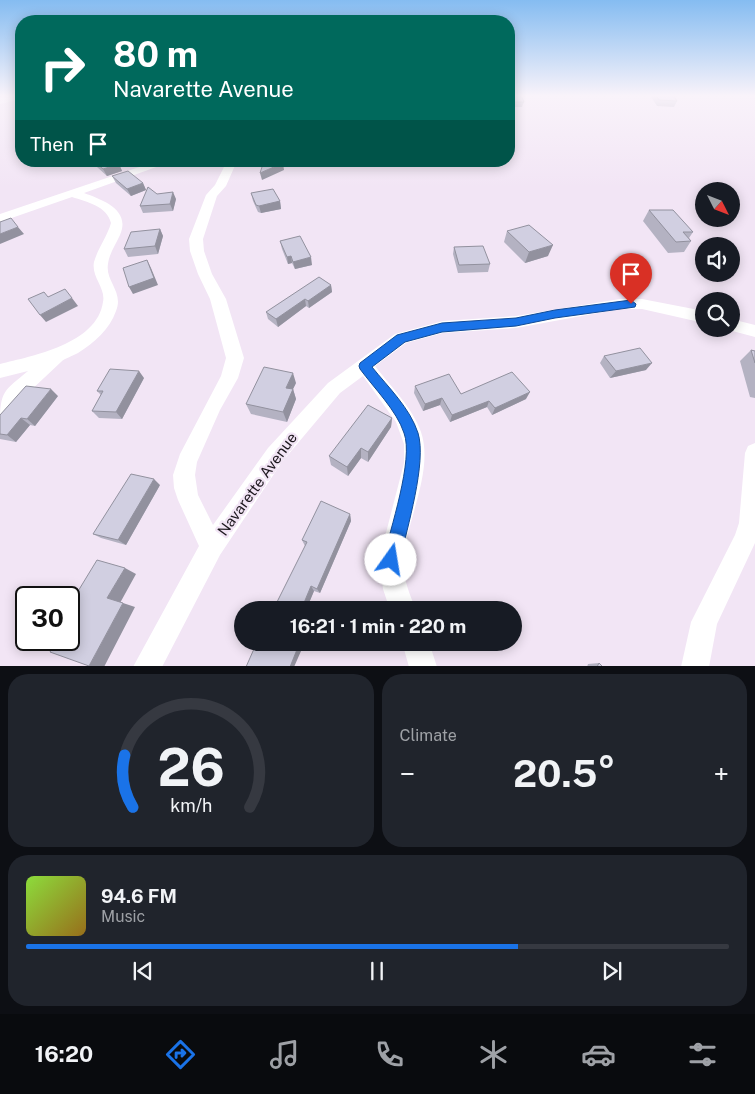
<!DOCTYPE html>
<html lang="en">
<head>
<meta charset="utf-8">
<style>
  body { margin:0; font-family:"Public Sans",sans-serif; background:#20242c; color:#f1f3f6; height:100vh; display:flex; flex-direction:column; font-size:19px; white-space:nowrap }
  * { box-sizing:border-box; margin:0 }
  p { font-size:16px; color:#9ea1a6 }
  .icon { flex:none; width:28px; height:28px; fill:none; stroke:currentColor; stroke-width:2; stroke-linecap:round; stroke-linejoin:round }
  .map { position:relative; height:666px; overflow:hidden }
  .details { display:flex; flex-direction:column; gap:8px; padding:8px; background:#0d0f14; flex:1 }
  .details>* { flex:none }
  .top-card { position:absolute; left:15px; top:15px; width:500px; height:152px; border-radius:20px; box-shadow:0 2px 12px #0003; background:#00695c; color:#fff; overflow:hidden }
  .needle { width:32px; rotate:132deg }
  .buttons { position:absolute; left:695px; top:182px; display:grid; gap:10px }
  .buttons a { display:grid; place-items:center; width:45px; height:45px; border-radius:50%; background:#171b24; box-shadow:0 2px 12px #0003; font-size:25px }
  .speed { position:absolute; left:15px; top:586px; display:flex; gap:10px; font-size:25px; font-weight:700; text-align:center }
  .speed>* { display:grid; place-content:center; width:65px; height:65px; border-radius:50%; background:#171b24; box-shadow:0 2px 12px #0003; line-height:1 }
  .speed .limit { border:2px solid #111; border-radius:8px; background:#fff; color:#111 }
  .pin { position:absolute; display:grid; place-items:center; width:42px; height:42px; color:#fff; margin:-51px -21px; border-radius:50% 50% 50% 0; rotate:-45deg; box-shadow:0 0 5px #0007 }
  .pin .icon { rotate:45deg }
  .me { position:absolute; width:55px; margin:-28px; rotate:13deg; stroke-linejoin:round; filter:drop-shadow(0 0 4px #0008) }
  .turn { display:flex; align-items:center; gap:18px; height:105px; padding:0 15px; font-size:22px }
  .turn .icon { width:65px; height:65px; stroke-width:2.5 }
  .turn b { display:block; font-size:35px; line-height:42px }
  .then { display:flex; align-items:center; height:48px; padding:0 15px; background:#0003; gap:10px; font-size:19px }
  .big { font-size:38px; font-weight:700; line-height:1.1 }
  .details .card { flex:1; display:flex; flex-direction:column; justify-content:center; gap:8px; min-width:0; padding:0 18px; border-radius:20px; background:#20242c }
  .details .dial { align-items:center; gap:0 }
  .dial svg { height:130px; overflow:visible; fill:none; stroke:#363941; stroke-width:7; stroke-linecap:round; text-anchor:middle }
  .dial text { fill:#f1f3f6; stroke:none }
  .song { display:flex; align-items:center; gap:15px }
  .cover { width:60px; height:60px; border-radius:8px; background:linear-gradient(135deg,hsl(90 70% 55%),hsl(40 70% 35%)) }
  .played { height:5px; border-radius:2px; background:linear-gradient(90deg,#1a73e8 70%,#363941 70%) }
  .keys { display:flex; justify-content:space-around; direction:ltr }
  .heat { display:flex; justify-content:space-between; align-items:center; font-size:28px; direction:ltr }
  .details .tiles { flex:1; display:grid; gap:8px; grid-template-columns:1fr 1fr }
  .card:last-child { grid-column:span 2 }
  .trip { position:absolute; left:234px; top:601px; width:288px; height:50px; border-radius:25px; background:#171b24; box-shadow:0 2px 12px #0003; font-weight:700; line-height:50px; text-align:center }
  .tab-bar { display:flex; height:80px; justify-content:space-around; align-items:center; background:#090b0e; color:#9ea1a6 }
  .tab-bar .icon { width:35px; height:35px }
  .tab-bar .on { color:#1a73e8 }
  .tab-bar b { font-size:22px; color:#f1f3f6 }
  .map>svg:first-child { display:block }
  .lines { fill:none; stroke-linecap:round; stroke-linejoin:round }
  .minor { fill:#fff; fill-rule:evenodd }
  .tertiary { fill:#fff; fill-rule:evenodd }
  .wall { fill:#b4b2c2 }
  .shaded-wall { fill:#92919e }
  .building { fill:#d1cfe1; stroke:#92919e }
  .route { fill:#1a73e8; stroke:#114b97 }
  .labels { text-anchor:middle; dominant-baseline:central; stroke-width:4.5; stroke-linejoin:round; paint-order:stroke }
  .street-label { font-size:15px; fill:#1c171d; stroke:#f2e5f5 }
</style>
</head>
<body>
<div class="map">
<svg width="755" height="667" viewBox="0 0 755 667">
  <rect width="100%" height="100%" fill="#f2e5f5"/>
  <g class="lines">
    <path class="minor" d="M157,161H173L84,193C103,200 131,210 120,235C116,244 109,254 108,264C105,281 124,292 116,311C110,329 94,343 78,353C73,356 65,358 61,362C50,372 39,383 28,393C17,402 13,419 0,423C0,391 4,391 28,371L0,378V364C32,356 97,344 103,302C106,288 91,277 94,262C98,248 107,237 111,223C107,206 87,202 72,197L0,222V214Z
      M227,161H237L226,186L217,196L203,239L204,251L212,274L226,299L244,358L238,378L220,410L197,462L195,475L198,495L213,525L268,448L328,383L395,334L443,321L516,316L620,299H642L704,311V323L642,309H620L516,328L443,333L406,343L375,366C391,387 412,407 421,432C434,470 407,520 403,559C402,576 410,595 416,610H390L383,589L379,560L404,463V444L396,422L363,376L340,393L282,462L220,555L162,667H133L199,546L178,500L174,488L173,475L180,454L221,376L226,358L210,299L198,274L190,251L189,239L206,195L215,185Z
      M731,319L755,325V337L725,329H731Z
      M755,443V543L717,624L709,667H681L691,622L735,535L739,523L745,453L748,446Z
      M402,642H429L437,667H409Z"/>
    <path class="tertiary" d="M13,95H21V99L0,104V98Z"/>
  </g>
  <path class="wall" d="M509,95L524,102L522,107H509Z
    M650,95H673L677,101L674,107L657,106Z
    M93,161H115L119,164L122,171L107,176L97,167Z
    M112,176L143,183L146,190L131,196L116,183Z
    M251,193L280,201L281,209L261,213L258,212L253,201Z
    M157,194L176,199L173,211L143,213L140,206Z
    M649,210L693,232L689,238L691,241L684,252L668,253L643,221Z
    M160,229L163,236L158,254L128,257L124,249Z
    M507,231L548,256L525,263L504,242Z
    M280,241L312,265L295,269L292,263L288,264L282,249Z
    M454,247L490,264L488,272L458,273L453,254Z
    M331,285L332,292L309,308L306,306L278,327L268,319L266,312Z
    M751,350L755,351V398L750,397L740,361Z
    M604,356L646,370L610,378L600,363Z
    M144,378L122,419L99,418L92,411L101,395L97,391Z
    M296,383L293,389L296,399L287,422L251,414L246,404Z
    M415,386L461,394L526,399L492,415L487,407L450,422L440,405L423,411L414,393Z
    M58,396L35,426L30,425L16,442L0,439V415Z
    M392,418L391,427L368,462L361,458L348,476L331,465L329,456Z
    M160,485L126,545L101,538L93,534Z
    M350,514L351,521L320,593L314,591L306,610L305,546L302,540Z
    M599,663L603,667H587L588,664Z"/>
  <path class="shaded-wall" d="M283,163L284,170L262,180L260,173Z
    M119,164L122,171L107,176L103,169Z
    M143,183L146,190L131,196L127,189Z
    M173,192L176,199L173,211L170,204Z
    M280,201L281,209L261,213L259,206Z
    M18,227L24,234L0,244V234Z
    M160,229L163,236L158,254L155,246Z
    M553,245L548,256L525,263L529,252Z
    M291,256L292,263L288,264L287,257Z
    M311,257L312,265L295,269L293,262Z
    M147,260L151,268L158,285L133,294L129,287Z
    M331,285L332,292L309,308L308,301Z
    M72,298L78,306L46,322L40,315Z
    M305,299L306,306L278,327L276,319Z
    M652,363L646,370L610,378L616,371Z
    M139,371L144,378L122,419L116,412Z
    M293,373L296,383L293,389L296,399L287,422L283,412L286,388Z
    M51,389L58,396L35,426L27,419Z
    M530,392L526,399L492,415L495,408Z
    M442,398L440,405L423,411L425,404Z
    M489,401L487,407L450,422L452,415Z
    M21,418L30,425L16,442L7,435Z
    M392,418L391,427L368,462V452Z
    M361,448V458L348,476L347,467Z
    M154,479L160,485L126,545L118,540Z
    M350,514L351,521L320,593L317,589Z
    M125,568L136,574L120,603L107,598Z
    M311,586L314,591L306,610H301Z
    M123,603L135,607L104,667L89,666Z
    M300,642H305L294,667L290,666Z"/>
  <path class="building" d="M509,95H521L524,102H509Z
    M656,95H673L677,101L659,100Z
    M94,161H115L119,164L103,169Z
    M264,161H279L283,163L260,173Z
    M128,171L143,183L127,189L112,176Z
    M148,187L157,194L173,192L170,204L140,206Z
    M273,189L280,201L259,206L256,205L251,193Z
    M649,210H673L693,232H683L691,241L676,242Z
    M11,218L18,227L0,234V222Z
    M529,225L553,245L529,252L507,231Z
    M160,229L155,246L124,249L131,232Z
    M300,236L311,257L293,262L291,256L287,257L280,241Z
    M483,246L490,264L459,265L454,247Z
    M147,260L154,278L129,287L123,268Z
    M319,277L331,285L308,301L305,299L276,319L266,312Z
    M65,289L72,298L40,315L28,299L44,292L48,297Z
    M640,348L652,363L616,371L604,356Z
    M751,350L755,351V363Z
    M264,367L293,373L286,388L293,389L283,412L246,404Z
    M110,369L139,371L116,412L92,411L103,391H97Z
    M512,372L530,392L495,408L489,401L452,415L442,398L425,404L415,386L449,374L461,394Z
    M26,386L51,389L27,419L21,418L7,435L0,434V415Z
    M368,405L392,418L368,452L361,448L347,467L329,456Z
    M131,474L154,479L118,540L93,534Z
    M321,501L350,514L317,589L311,586L301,610H273L307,542L302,540Z
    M97,560L125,568L107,598L123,603L89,666L50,652L57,640H69V621L73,614L69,612V606Z
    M257,642H300L290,667H246Z
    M599,663L603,667H597Z"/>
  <linearGradient id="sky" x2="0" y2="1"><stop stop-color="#85bcf1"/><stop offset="0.51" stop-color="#f9f3fa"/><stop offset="1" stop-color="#f9f3fa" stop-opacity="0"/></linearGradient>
  <rect width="755" height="188" fill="url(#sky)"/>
  <path class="route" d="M631,300L636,304L635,307L555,318L516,326L442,332L405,342L372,367C388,387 410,408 418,433C427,462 407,528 400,560L397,566L391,569L385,566L383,560C390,530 414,459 404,433C397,411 374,388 360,369L359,366L360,363L397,335L442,323L516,318L555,310Z"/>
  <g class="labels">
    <g class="street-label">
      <text transform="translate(257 484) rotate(-54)">Navarette Avenue</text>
    </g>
  </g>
</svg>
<div class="buttons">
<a><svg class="needle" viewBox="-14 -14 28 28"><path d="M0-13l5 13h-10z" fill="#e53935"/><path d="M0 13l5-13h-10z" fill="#9ea1a6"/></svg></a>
<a><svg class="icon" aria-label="sound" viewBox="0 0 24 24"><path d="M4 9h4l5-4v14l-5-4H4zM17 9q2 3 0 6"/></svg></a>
<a><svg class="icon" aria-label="search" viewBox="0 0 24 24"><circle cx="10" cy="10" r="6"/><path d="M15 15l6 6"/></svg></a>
</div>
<div class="speed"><div class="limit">30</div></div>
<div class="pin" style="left:631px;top:304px;background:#d93025"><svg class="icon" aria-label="arrive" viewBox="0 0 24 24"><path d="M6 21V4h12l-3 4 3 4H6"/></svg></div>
<svg class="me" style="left:391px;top:560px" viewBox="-20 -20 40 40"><circle r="19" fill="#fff"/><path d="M0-13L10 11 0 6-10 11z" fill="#1a73e8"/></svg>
<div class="trip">16:21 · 1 min · 220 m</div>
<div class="top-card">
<div class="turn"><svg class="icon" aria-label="right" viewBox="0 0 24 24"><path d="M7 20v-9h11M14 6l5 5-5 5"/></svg><div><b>80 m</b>Navarette Avenue</div></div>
<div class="then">Then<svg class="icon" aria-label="arrive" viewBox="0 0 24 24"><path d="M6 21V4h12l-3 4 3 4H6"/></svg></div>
</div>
</div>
<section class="details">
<div class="tiles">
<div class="card dial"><svg viewBox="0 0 100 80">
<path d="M14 69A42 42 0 1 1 86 69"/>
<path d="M14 69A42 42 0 0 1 9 37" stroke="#1a73e8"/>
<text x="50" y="56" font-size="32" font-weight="700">26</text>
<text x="50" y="72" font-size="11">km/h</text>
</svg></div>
<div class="card"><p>Climate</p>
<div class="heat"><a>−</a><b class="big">20.5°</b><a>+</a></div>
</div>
<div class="card">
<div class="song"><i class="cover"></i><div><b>94.6 FM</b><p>Music</p></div></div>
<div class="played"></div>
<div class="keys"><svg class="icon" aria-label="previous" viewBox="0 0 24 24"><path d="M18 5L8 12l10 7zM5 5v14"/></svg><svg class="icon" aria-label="pause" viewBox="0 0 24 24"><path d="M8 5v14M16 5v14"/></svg><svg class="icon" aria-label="next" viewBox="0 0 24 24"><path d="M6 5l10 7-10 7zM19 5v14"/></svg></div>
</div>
</div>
</section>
<nav class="tab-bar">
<b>16:20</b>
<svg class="icon on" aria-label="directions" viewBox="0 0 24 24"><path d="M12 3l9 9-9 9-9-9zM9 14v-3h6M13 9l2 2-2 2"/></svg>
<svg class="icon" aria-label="music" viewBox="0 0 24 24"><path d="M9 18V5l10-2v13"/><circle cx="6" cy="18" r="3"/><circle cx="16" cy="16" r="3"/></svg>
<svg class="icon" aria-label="phone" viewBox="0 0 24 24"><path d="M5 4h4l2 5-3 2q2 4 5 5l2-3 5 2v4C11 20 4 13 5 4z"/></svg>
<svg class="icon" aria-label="climate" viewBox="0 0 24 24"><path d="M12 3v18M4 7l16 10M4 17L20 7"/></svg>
<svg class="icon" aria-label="car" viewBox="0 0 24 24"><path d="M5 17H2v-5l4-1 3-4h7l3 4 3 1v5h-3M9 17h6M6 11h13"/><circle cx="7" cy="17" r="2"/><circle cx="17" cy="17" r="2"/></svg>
<svg class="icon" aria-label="filters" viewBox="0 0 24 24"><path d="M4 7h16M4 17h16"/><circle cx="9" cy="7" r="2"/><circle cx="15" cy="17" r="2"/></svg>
</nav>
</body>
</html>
